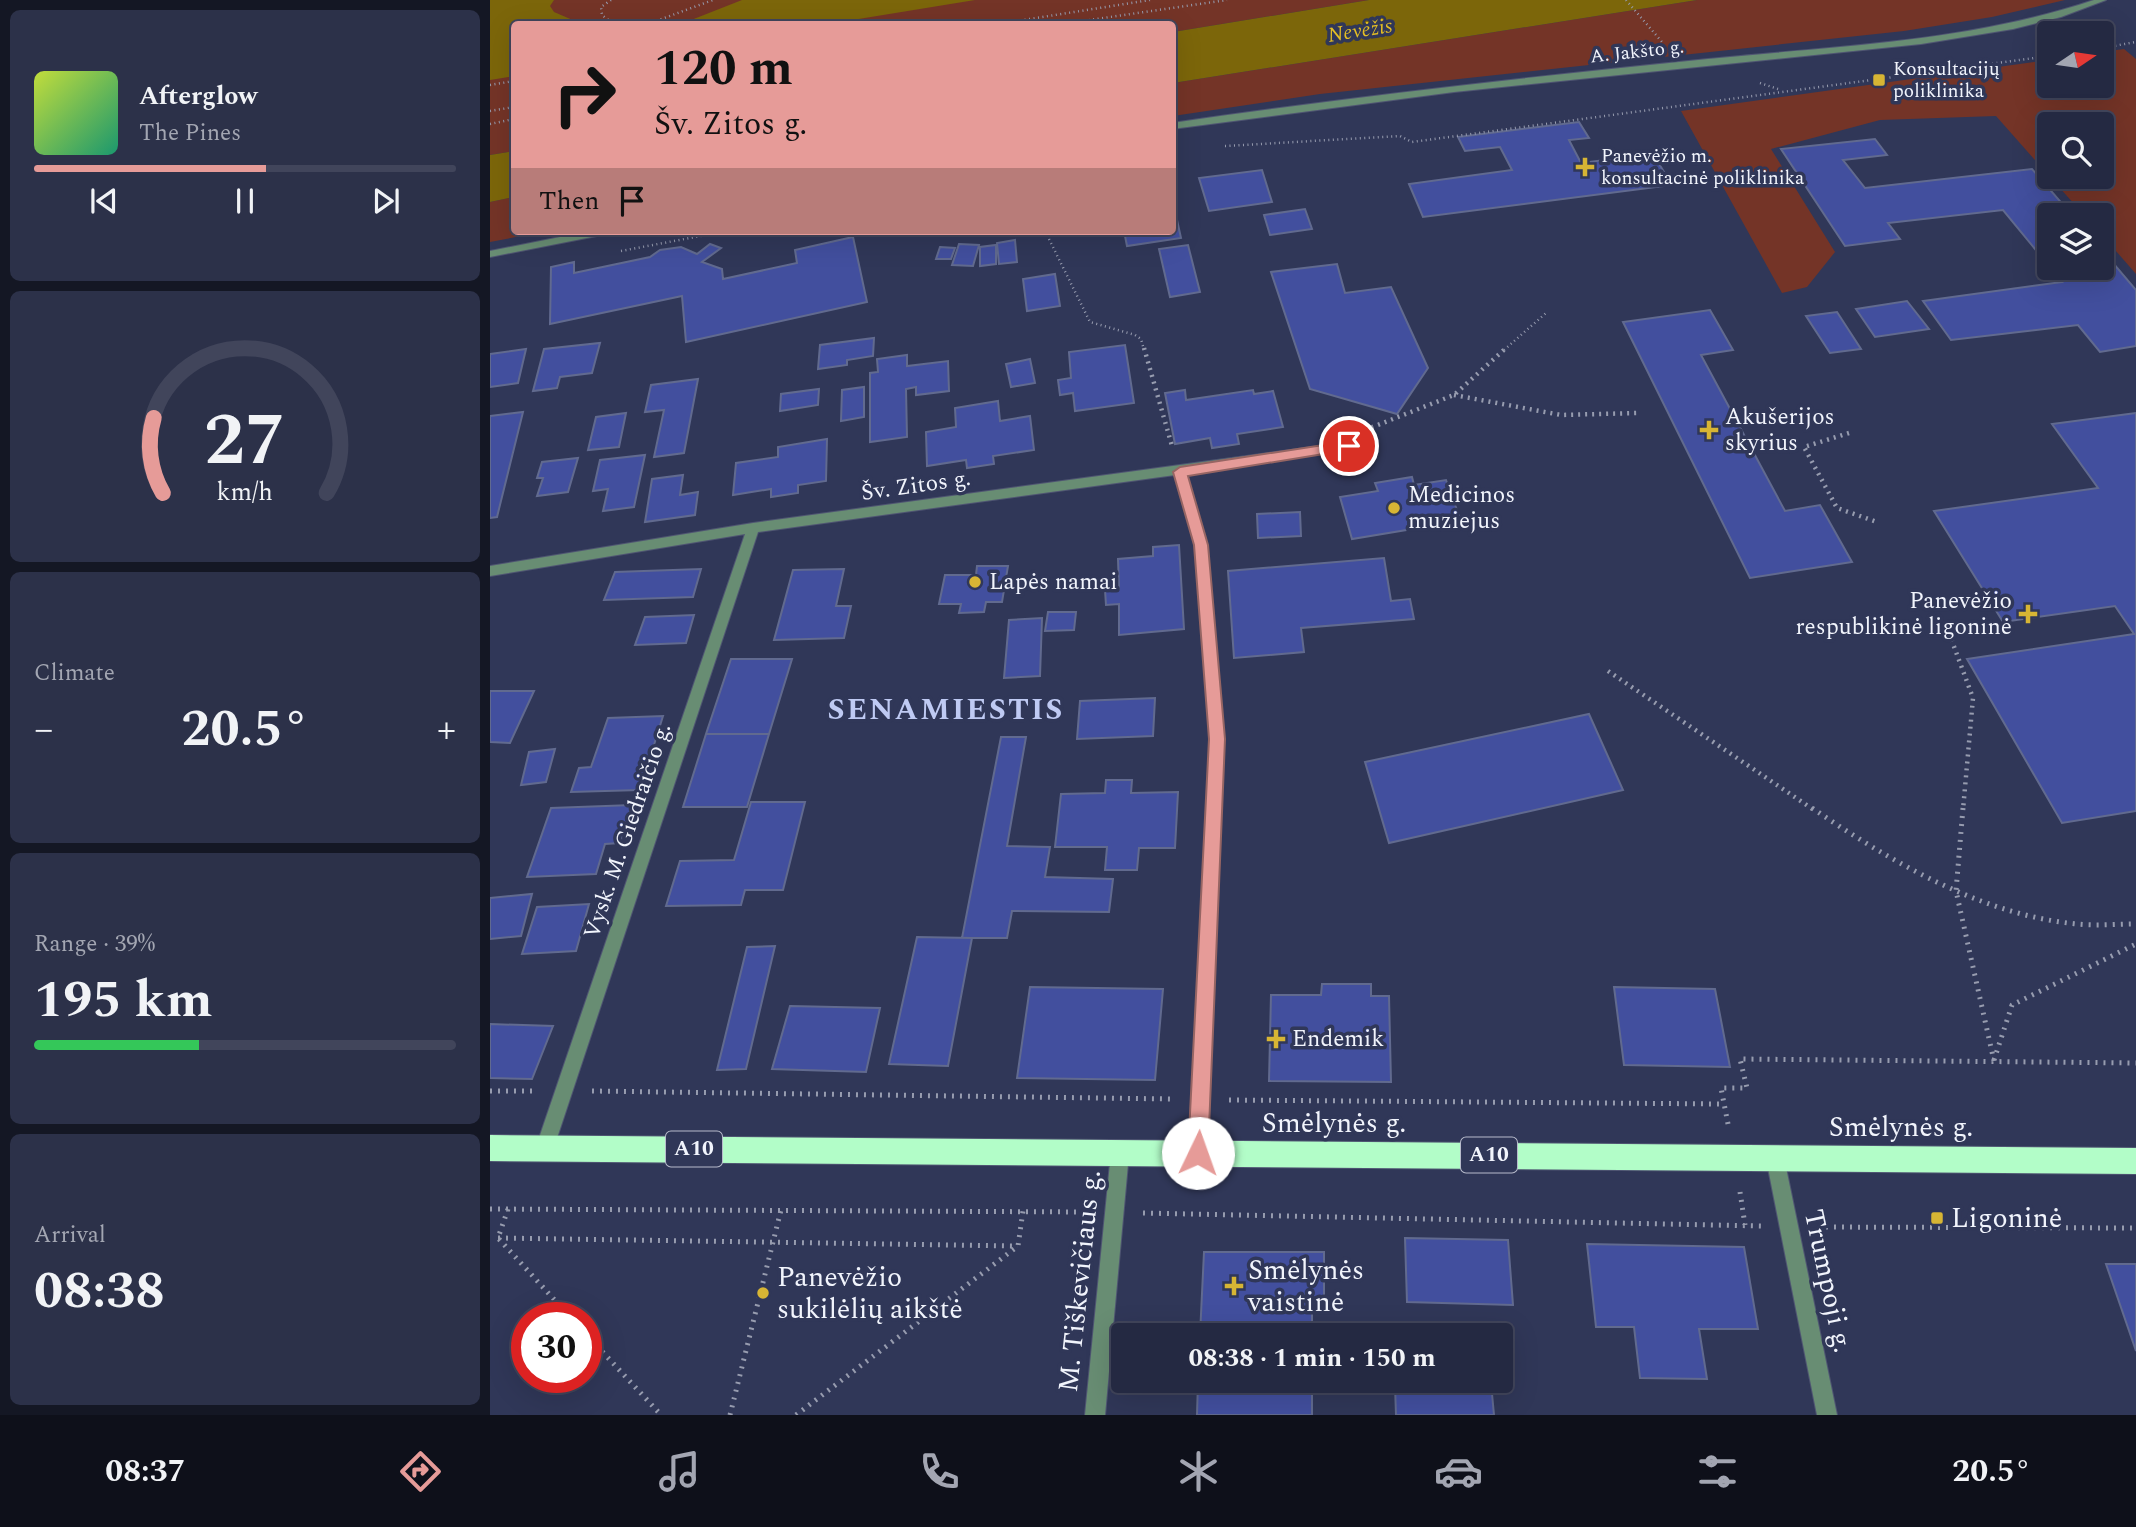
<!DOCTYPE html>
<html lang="en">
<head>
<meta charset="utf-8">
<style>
  body { margin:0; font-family:Spectral,serif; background:#2c3149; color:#f1f3f6; height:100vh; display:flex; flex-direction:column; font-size:26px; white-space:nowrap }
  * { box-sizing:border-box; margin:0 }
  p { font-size:23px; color:#a3a6b2 }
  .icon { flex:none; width:38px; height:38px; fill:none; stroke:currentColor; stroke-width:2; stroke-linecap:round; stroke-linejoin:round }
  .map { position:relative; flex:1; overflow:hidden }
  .panel { display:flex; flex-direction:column; gap:10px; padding:10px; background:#141724; width:490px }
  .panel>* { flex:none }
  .banner { position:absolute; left:21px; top:21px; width:665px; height:214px; border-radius:7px; box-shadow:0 7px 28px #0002,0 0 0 2px #41455b; background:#e69b98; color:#111; overflow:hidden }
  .needle { width:46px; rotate:77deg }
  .fabs { position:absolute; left:1547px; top:21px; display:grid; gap:14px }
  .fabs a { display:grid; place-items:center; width:77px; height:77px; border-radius:7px; background:#242942; box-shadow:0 7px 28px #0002,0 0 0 2px #41455b; font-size:35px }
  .speed { position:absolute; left:21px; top:1302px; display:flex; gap:14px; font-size:35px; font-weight:700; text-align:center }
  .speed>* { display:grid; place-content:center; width:91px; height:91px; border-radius:50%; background:#242942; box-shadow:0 7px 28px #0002,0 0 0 2px #41455b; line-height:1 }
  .speed .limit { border:10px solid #d22; background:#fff; color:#111 }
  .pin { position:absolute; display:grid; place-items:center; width:60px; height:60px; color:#fff; margin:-30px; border:4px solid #fff; border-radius:50%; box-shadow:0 2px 7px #0007 }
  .me { position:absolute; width:77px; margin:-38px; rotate:3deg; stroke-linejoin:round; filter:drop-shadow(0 0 5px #0008) }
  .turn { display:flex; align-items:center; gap:24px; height:147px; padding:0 28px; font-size:32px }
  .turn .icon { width:91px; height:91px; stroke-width:2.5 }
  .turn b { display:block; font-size:49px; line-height:60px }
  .then { display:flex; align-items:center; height:66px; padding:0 28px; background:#0003; gap:14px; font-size:26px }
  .big { font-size:52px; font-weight:700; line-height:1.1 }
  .panel .tile { flex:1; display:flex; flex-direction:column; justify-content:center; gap:10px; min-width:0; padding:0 24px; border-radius:10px; background:#2c3149 }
  .panel .dial { align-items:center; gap:0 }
  .dial svg { height:182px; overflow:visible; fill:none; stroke:#41455b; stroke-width:7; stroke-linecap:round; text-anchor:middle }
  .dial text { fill:#f1f3f6; stroke:none }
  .song { display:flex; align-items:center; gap:21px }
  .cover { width:84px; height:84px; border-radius:10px; background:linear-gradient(135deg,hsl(70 70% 55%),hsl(160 70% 35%)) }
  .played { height:7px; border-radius:4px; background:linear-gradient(90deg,#e69b98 55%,#41455b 55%) }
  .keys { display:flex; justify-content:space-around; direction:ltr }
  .heat { display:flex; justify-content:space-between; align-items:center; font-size:38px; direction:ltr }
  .charge { height:10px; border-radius:5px; background:linear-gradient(90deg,#34c759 39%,#41455b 0) }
  .trip { position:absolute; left:621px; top:1323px; width:402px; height:70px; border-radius:7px; background:#242942; box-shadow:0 7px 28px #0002,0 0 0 2px #41455b; font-weight:700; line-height:70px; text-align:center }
  .tabs { display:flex; height:112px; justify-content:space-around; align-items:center; background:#0e101a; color:#a3a6b2 }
  .tabs .icon { width:49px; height:49px }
  .tabs .on { color:#e69b98 }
  .tabs b { font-size:32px; color:#f1f3f6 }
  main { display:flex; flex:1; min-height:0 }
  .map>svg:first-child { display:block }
  .green { fill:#743427 }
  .water { fill:#7c660a }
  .building { fill:#424f9e; stroke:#616a8f; stroke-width:2 }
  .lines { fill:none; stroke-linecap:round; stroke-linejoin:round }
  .street-casing { stroke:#4f5572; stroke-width:2 }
  .highway-casing { stroke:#4f5572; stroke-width:2 }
  .path-far2 { stroke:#979caf; stroke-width:2.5; stroke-dasharray:1 3.5; stroke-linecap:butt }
  .path-far1 { stroke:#979caf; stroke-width:4.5; stroke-dasharray:2 5; stroke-linecap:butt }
  .path { stroke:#979caf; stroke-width:5; stroke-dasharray:2 6; stroke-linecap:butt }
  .street { fill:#688d73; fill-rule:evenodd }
  .highway { fill:#b2fdc8; fill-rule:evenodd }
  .route { fill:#e69b98; stroke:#966563; stroke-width:2 }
  .poi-dot { fill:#d7b534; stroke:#303758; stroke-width:2.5 }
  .labels { text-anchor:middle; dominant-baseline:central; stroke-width:7; stroke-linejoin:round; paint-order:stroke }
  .far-street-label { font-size:19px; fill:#f1f4fc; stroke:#303758 }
  .far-poi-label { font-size:19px; fill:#f1f4fc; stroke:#303758; text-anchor:start }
  .far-water-label { font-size:21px; font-style:italic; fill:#e4be24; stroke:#303758 }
  .shield { fill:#303758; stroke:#b7bbcb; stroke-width:2 }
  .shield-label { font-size:21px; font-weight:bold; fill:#f1f4fc }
  .poi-label { font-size:23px; fill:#f1f4fc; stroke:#303758; text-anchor:start }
  .street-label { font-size:23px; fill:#f1f4fc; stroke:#303758 }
  .near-street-label { font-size:28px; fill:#f1f4fc; stroke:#303758 }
  .near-poi-label { font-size:28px; fill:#f1f4fc; stroke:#303758; text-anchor:start }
  .district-label { font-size:30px; font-weight:bold; letter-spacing:2px; fill:#bfcaf3; stroke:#303758 }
</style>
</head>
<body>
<main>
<section class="panel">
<div class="tile">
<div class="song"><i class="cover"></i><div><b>Afterglow</b><p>The Pines</p></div></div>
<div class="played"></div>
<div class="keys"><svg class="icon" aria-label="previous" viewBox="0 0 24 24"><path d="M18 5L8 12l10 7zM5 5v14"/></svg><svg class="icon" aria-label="pause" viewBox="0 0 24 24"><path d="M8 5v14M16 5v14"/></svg><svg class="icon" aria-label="next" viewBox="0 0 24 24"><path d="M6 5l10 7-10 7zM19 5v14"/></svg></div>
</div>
<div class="tile dial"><svg viewBox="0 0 100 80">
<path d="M14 69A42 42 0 1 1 86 69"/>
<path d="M14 69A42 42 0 0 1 10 36" stroke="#e69b98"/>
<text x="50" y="56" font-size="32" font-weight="700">27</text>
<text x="50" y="72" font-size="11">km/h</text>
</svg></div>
<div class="tile"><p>Climate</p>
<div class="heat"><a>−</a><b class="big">20.5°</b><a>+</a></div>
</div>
<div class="tile"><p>Range · 39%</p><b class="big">195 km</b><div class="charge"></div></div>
<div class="tile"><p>Arrival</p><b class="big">08:38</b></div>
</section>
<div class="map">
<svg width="1646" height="1415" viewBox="0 0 1646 1415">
  <rect width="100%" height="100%" fill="#303758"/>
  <path class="green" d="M0,0H879L683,32L682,24H24V151L0,155Z
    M1207,0H1575L1502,17L1414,31L830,94L683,116V83Z
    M1634,49L1646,59V274L1612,235V215H1594L1560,177H1612V124H1559V176L1506,116L1390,120L1281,149L1345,252L1317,287L1292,293L1191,111L1559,60V86H1612V52Z
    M24,197V231H57L0,242V202Z"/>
  <path class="water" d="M0,0H64L60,6L64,12L92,24H24V76L0,80Z
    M252,0H485L338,24H191Z
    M879,0H1207L683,83V32Z
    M24,151V197L0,202V155Z"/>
  <path class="building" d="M1089,122L1099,138L1079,140L1091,163L1163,154L1182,185L933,217L919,184L1022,170L1010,147L975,151L968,137Z
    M1385,139L1397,155L1353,160L1375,188L1542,169L1582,215H1559V266L1513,210L1398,223L1410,239L1355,246L1291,149Z
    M772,170L782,202L719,211L709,178Z
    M815,209L822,229L780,235L774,215Z
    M687,220L691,238L637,246L634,231H682V221Z
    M363,237L377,302L196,342L192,296L60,324L61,267L84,262V273L160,257L170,250L191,247L207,254L220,244L231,248L212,262L232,269L233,279L307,263L305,250Z
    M525,240L527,262L509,264L507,243Z
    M469,244L489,245L483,266L462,265Z
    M506,245V264L490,266V247Z
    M698,245L710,292L680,297L669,249Z
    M450,247L465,248L461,259H446Z
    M1612,250L1646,290V346L1610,352L1588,325L1461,340L1433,301L1572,282L1560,268H1612Z
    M847,264L855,293L901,287L938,368L907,414L820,389L781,272Z
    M565,274L570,306L537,311L533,279Z
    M1417,301L1439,329L1385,337L1366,309Z
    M1220,310L1243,350L1211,355L1295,511L1330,505L1362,562L1260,578L1133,322Z
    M1347,312L1371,349L1340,353L1316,316Z
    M384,338L383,356L357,360V365L328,369L330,345Z
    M110,343L102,373L70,377L67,388L43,391L54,349Z
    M635,345L644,403L585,411L583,393L570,395L568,380L581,378L579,352Z
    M36,349L28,383L0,387V354Z
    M417,355V366L458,361L459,391L426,395V387L416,389L417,437L380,442V373L388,372L387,359Z
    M540,359L545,383L521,387L516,364Z
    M208,379L194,453L164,457L174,410L155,412L161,385Z
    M374,387V417L351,421L352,390Z
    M329,389L328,405L290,411L291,394Z
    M695,390L696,400L763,390L764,394L783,391L793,427L747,434L749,444L722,448L720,438L685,444L675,393Z
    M508,401L510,421L540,416L544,450L503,456L504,464L477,468L476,460L437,466L436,432L466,427L465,408Z
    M33,412L7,517L0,518V416Z
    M136,413L129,447L98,450L106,417Z
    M1646,413V811L1572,823L1477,659L1644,634L1625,606L1513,622L1444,511L1608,488L1562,424Z
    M337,439L336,481L308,485V493L281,497V489L243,495L246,463L288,457V447Z
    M155,455L144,507L113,511L118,489L103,491L110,460Z
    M88,458L78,492L47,496L53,478H47L52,462Z
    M193,475L190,495L208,492L205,515L155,522L162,479Z
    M922,477L924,485L956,480L971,521L862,539L850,497L888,491L885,483Z
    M810,512L811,536L768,538L767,514Z
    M689,545L694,629L629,635V604L616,605L615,590L629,589L628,559L663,556V547Z
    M894,558L901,601L920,599L924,619L811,628L814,652L744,658L738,571Z
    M487,566H518L512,602H496L494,612L469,613L471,604H449L455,575H486Z
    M211,569L203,597L114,600L125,572Z
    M354,569L346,606H361L354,638L284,640L303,570Z
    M558,612H586L584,630L555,631Z
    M204,615L196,643L145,645L155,617Z
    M552,618L550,676L514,678L519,620Z
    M241,659H302L279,734H216Z
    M0,691H44L20,743L0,742Z
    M665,698L663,736L587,739L590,701Z
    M1099,714L1133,790L899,843L875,762Z
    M173,716L150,790L81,792L89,768L101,767L118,718Z
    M216,734H279L257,807H193Z
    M511,737H536L517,846L560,847L555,877L623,879L619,912L522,911L517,938H472Z
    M65,749L56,782L31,785L39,752Z
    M616,780H642L641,793L688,792L685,848H649L647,870H615L617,847H565L571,794L615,793Z
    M261,802H315L293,890H255L251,905L176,906L190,861L244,860Z
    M142,805L130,843L115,844L106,874L37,877L61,808Z
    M42,894L31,936L0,939V898Z
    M99,904L86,951L32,954L47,907Z
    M427,937L482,938L458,1066L399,1064Z
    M285,946L256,1069L227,1070L257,947Z
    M832,984H881V996H899L901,1082L779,1081L781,995H831Z
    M540,987L673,989L665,1080L527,1078Z
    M1124,987L1225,989L1240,1067L1134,1065Z
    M300,1006L390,1008L376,1072L282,1069Z
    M0,1024L63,1026L42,1079L0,1078Z
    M915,1238L1018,1240L1023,1305L917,1302Z
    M1097,1244L1254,1247L1268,1329H1209L1217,1379L1150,1378L1144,1327H1106Z
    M714,1252H834V1303H822V1335H710Z
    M1616,1264H1646V1351Z
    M708,1381H822V1415H707Z
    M1001,1383L1004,1415H906L905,1386Z"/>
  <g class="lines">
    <g class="street-casing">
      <path id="street" d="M1604,0H1616L1571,17L1523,29L1431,44L964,92L682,129V123C860,97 1039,77 1218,59C1348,46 1479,42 1604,0Z
        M100,231H122L117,234L0,257V251Z
        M859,442L865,446L859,450L696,473L717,545L734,739L717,1153L714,1159L708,1162L702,1159L699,1153L720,739L705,545L685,475L268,532L64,1147L61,1153L55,1156L49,1153L46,1147L255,534L0,576V566L263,523Z
        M630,1144L636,1147L639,1153L615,1415H595L621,1153L624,1147Z
        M1285,1149L1291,1152L1294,1158L1347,1415H1327L1276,1158L1279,1152Z"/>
    </g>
    <g class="highway-casing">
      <path id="highway" d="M0,1135L1646,1148V1174L0,1161Z"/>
    </g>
    <path class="path-far2" d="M121,0L111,7L112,15L121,22L135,24
      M1136,0L1172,42
      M158,24L223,0
      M508,24L660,0
      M572,24L737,0
      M1612,48L1646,42
      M1270,83L1288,89
      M0,85L24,81
      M0,111L24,107
      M0,124L24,119
      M735,146L910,136L922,142L1559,56
      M555,231L600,322L645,335L651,339L654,350
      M131,251L237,231
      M1014,350L1056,313"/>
    <path class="path-far1" d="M654,348L682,446
      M964,395L1071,415L1148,413
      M875,430L964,395L1016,348
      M1359,433L1314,447L1347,508L1387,522
      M1459,633L1483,698L1473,810
      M1118,671L1324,810"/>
    <path class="path" d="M1322,808C1400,861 1491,915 1587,924C1606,926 1627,924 1646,924
      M1473,808L1466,891L1504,1061
      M1504,1060L1522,1005L1646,944
      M0,1091H45
      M102,1091L682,1099
      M739,1100L1234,1104
      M1238,1124L1231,1088H1257L1250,1059L1646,1063
      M1250,1192L1255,1225
      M0,1209L595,1212
      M18,1209L8,1238L81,1318
      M653,1213L1271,1226
      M1328,1227L1646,1228
      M8,1238L528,1246
      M96,1334L171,1415
      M240,1415L291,1210
      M306,1415L528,1246L533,1211"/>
    <use href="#street" class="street"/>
    <use href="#highway" class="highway"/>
  </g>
  <path class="route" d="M859,441L866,446L864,449L698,476L718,545L735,739L718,1153L715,1160L708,1163L701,1160L698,1153L719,739L704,545L683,472L690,467Z"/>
  <g class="poi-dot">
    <rect x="1382" y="73" width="14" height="14" rx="3.5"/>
    <path d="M1091.5 156.5h7v7h7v7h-7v7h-7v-7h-7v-7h7z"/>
    <path d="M1215.5 419.5h7v7h7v7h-7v7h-7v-7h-7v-7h7z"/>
    <circle cx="904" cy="508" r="7"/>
    <circle cx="485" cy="582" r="7"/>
    <path d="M1534.5 603.5h7v7h7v7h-7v7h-7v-7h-7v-7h7z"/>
    <path d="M782.5 1028.5h7v7h7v7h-7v7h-7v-7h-7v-7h7z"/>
    <rect x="1440" y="1211" width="14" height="14" rx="3.5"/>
    <path d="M740.5 1275.5h7v7h7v7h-7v7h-7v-7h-7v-7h7z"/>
    <circle cx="273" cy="1293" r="7"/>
  </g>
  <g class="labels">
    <g class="far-street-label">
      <text transform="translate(1147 52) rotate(-6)">A. Jakšto g.</text>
    </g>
    <g class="far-poi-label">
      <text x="1403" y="69">Konsultacijų<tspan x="1403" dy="22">poliklinika</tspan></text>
      <text x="1111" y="156">Panevėžio m.<tspan x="1111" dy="22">konsultacinė poliklinika</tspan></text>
    </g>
    <g class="far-water-label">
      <text transform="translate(870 31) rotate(-9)">Nevėžis</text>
    </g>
    <g class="shield">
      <rect x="176" y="1131.5" width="56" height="35" rx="5"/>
      <rect x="971" y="1137.5" width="56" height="35" rx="5"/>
    </g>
    <g class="shield-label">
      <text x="204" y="1149">A10</text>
      <text x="999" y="1155">A10</text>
    </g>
    <g class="poi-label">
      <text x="1235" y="417">Akušerijos<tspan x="1235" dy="26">skyrius</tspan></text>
      <text x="918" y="495">Medicinos<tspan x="918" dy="26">muziejus</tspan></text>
      <text x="499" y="582">Lapės namai</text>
      <text x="1522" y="601" text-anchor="end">Panevėžio<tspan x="1522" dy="26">respublikinė ligoninė</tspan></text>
      <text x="802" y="1039">Endemik</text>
    </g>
    <g class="street-label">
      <text transform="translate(426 486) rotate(-8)">Šv. Zitos g.</text>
      <text transform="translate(138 831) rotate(-71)">Vysk. M. Giedraičio g.</text>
    </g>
    <g class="near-street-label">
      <text x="844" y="1123">Smėlynės g.</text>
      <text x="1411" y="1127">Smėlynės g.</text>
      <text transform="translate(590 1281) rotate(-84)">M. Tiškevičiaus g.</text>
      <text transform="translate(1338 1281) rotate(78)">Trumpoji g.</text>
    </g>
    <g class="near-poi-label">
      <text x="1461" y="1218">Ligoninė</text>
      <text x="758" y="1270">Smėlynės<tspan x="758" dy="32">vaistinė</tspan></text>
      <text x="287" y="1277">Panevėžio<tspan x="287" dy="32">sukilėlių aikštė</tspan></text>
    </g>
    <g class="district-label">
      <text x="456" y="710">SENAMIESTIS</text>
    </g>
  </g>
</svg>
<div class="fabs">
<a><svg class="needle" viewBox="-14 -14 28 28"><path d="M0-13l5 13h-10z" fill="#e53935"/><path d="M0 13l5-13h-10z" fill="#a3a6b2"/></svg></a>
<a><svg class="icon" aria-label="search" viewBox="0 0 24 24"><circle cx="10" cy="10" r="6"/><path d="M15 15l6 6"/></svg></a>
<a><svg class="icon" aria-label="layers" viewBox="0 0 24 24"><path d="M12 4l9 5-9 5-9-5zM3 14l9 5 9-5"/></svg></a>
</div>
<div class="speed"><div class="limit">30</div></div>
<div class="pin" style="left:859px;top:446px;background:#d93025"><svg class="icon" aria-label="arrive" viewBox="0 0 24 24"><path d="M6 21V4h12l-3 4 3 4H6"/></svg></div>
<svg class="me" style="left:708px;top:1153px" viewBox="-20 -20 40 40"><circle r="19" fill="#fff"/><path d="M0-13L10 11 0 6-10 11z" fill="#e69b98"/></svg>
<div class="trip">08:38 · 1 min · 150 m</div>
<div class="banner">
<div class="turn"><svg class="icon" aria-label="right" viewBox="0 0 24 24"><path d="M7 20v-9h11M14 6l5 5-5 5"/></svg><div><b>120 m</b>Šv. Zitos g.</div></div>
<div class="then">Then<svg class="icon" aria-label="arrive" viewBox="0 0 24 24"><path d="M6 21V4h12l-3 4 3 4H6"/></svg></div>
</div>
</div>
</main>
<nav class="tabs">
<b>08:37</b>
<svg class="icon on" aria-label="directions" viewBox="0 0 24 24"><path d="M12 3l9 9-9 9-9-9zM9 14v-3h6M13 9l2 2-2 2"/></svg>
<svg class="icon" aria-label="music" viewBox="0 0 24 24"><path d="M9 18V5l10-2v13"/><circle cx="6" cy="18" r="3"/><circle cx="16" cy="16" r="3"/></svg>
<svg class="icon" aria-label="phone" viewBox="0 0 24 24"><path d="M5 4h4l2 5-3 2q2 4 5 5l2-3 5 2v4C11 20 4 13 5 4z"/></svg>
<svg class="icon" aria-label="climate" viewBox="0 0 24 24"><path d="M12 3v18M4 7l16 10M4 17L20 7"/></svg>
<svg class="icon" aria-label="car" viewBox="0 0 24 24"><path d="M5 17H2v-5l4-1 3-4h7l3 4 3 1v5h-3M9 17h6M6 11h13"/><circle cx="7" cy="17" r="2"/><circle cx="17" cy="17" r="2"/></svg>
<svg class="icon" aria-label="filters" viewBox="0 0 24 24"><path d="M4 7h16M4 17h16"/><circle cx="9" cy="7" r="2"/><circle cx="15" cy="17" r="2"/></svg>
<b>20.5°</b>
</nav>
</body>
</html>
